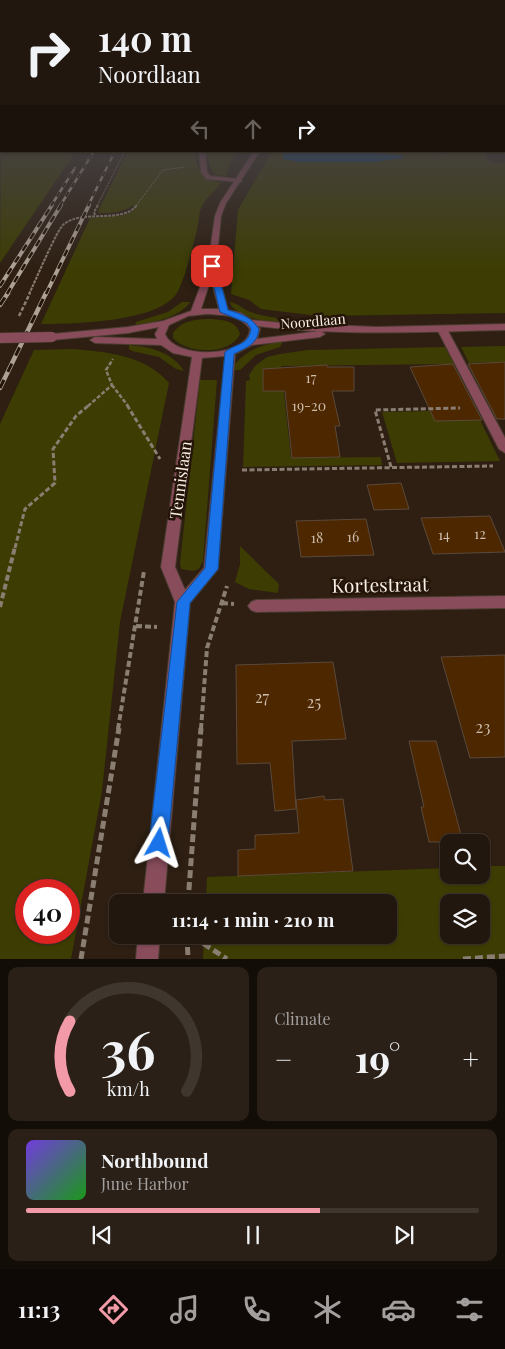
<!DOCTYPE html>
<html lang="en">
<head>
<meta charset="utf-8">
<style>
  body { margin:0; font-family:"Playfair Display",serif; background:#2a2017; color:#f1f3f6; height:100vh; display:flex; flex-direction:column; font-size:19px; white-space:nowrap }
  * { box-sizing:border-box; margin:0 }
  p { font-size:16px; color:#a29f9e }
  .icon { flex:none; width:28px; height:28px; fill:none; stroke:currentColor; stroke-width:2; stroke-linecap:round; stroke-linejoin:round }
  .map { position:relative; height:959px; overflow:hidden }
  .drawer { display:flex; flex-direction:column; gap:8px; padding:8px; background:#130d08; flex:1 }
  .drawer>* { flex:none }
  .guide { position:absolute; left:0px; top:0px; width:505px; height:152px; box-shadow:0 1px 4px #0004,0 0 0 1px #3f362e; background:#22170e; color:#f1f3f6; overflow:hidden }
  .buttons { position:absolute; left:440px; top:834px; display:grid; gap:10px }
  .buttons a { display:grid; place-items:center; width:50px; height:50px; border-radius:10px; background:#22170e; box-shadow:0 1px 4px #0004,0 0 0 1px #3f362e; font-size:25px }
  .speed { position:absolute; left:15px; top:879px; display:flex; gap:10px; font-size:25px; font-weight:700; text-align:center }
  .speed>* { display:grid; place-content:center; width:65px; height:65px; border-radius:50%; background:#22170e; box-shadow:0 1px 4px #0004,0 0 0 1px #3f362e; line-height:1 }
  .speed .limit { border:8px solid #d22; background:#fff; color:#111 }
  .pin { position:absolute; display:grid; place-items:center; width:42px; height:42px; color:#fff; margin:-21px; border-radius:10px; box-shadow:0 2px 8px #0006 }
  .me { position:absolute; width:55px; margin:-28px; rotate:6deg; stroke-linejoin:round; filter:drop-shadow(0 0 4px #0008) }
  .turn { display:flex; align-items:center; gap:18px; height:105px; padding:0 15px; font-size:22px }
  .turn .icon { width:65px; height:65px; stroke-width:2.5 }
  .turn b { display:block; font-size:35px; line-height:42px }
  .lanes { display:flex; align-items:center; height:48px; padding:0 15px; background:#0003; justify-content:center; gap:25px; direction:ltr }
  .lanes .off { opacity:.35 }
  .big { font-size:38px; font-weight:700; line-height:1.1 }
  .drawer .widget { flex:1; display:flex; flex-direction:column; justify-content:center; gap:8px; min-width:0; padding:0 18px; border-radius:10px; background:#2a2017 }
  .drawer .dial { align-items:center; gap:0 }
  .dial svg { height:130px; overflow:visible; fill:none; stroke:#3f362e; stroke-width:7; stroke-linecap:round; text-anchor:middle }
  .dial text { fill:#f1f3f6; stroke:none }
  .song { display:flex; align-items:center; gap:15px }
  .cover { width:60px; height:60px; border-radius:8px; background:linear-gradient(135deg,hsl(260 70% 55%),hsl(120 70% 35%)) }
  .played { height:5px; border-radius:2px; background:linear-gradient(90deg,#f39aa9 65%,#3f362e 65%) }
  .keys { display:flex; justify-content:space-around; direction:ltr }
  .heat { display:flex; justify-content:space-between; align-items:center; font-size:28px; direction:ltr }
  .drawer .tiles { flex:1; display:grid; gap:8px; grid-template-columns:1fr 1fr }
  .widget:last-child { grid-column:span 2 }
  .trip { position:absolute; left:109px; top:894px; width:288px; height:50px; border-radius:10px; background:#22170e; box-shadow:0 1px 4px #0004,0 0 0 1px #3f362e; font-weight:700; line-height:50px; text-align:center }
  .menu { display:flex; height:80px; justify-content:space-around; align-items:center; background:#0e0906; color:#a29f9e }
  .menu .icon { width:35px; height:35px }
  .menu .selected { color:#f39aa9 }
  .menu b { font-size:22px; color:#f1f3f6 }
  .map>svg:first-child { display:block }
  .green { fill:#3d3d03; fill-rule:evenodd }
  .water { fill:#004989 }
  .building { fill:#4c2700; stroke:#5b493b }
  .lines { fill:none; stroke-linecap:round; stroke-linejoin:round }
  .service-casing { stroke:#4a3c30; stroke-width:2 }
  .minor-casing { stroke:#4a3c30; stroke-width:2 }
  .tertiary-casing { stroke:#4a3c30; stroke-width:2 }
  .path-far5 { stroke:#8a7d72; stroke-width:1; stroke-dasharray:2.5 1; stroke-linecap:butt }
  .path-far4 { stroke:#8a7d72; stroke-width:2; stroke-dasharray:3 1; stroke-linecap:butt }
  .path-far3 { stroke:#8a7d72; stroke-width:2.5; stroke-dasharray:4 2; stroke-linecap:butt }
  .path-far2 { stroke:#8a7d72; stroke-width:3; stroke-dasharray:5 2.5; stroke-linecap:butt }
  .path-far1 { stroke:#8a7d72; stroke-width:4; stroke-dasharray:6 3; stroke-linecap:butt }
  .path { stroke:#8a7d72; stroke-width:5; stroke-dasharray:8 4; stroke-linecap:butt }
  .service { fill:#884c5b; fill-rule:evenodd }
  .minor { fill:#884c5b; fill-rule:evenodd }
  .tertiary { fill:#884c5b; fill-rule:evenodd }
  .rail-far2-casing { stroke:#aea297; stroke-width:2.5 }
  .rail-far1-casing { stroke:#aea297; stroke-width:4 }
  .rail-casing { stroke:#aea297; stroke-width:4.5 }
  .rail-far2 { stroke:#241508; stroke-width:2; stroke-dasharray:5.5; stroke-linecap:butt }
  .rail-far1 { stroke:#241508; stroke-width:2.5; stroke-dasharray:7; stroke-linecap:butt }
  .rail { stroke:#241508; stroke-width:3; stroke-dasharray:9; stroke-linecap:butt }
  .tertiary-bridge-casing { stroke:#4a3c30; stroke-width:11; stroke-linecap:butt }
  .tertiary-bridge { stroke:#884c5b; stroke-width:10 }
  .route { fill:#1a73e8; stroke:#114b97 }
  .labels { text-anchor:middle; dominant-baseline:central; stroke-width:5; stroke-linejoin:round; paint-order:stroke }
  .far-street-label { font-size:14px; fill:#f9efe6; stroke:#241508 }
  .number-label { font-size:14px; fill:#cebdac }
  .street-label { font-size:16px; fill:#f9efe6; stroke:#241508 }
  .near-number-label { font-size:16px; fill:#cebdac }
  .near-street-label { font-size:19px; fill:#f9efe6; stroke:#241508 }
</style>
</head>
<body>
<div class="map">
<svg width="505" height="959" viewBox="0 0 505 959">
  <rect width="100%" height="100%" fill="#2e1f12"/>
  <path class="green" d="M1,136V151H76L0,263Z
    M128,151H194C197,171 202,178 221,183C215,191 206,197 202,206C199,212 199,219 198,225C194,243 186,275 178,291C163,322 73,324 41,324L90,218L124,215L133,211V205C122,213 112,213 99,213L98,211Z
    M206,151H238L232,158L226,176L216,175L211,169Z
    M272,151H407L446,154L447,151H487V160L494,163L505,162V313L319,316L261,309L249,300L231,294L238,210Z
    M182,302H190C181,317 151,323 135,326L136,322L168,312Z
    M230,302C237,303 242,308 248,311C257,315 267,316 276,318L280,322C262,322 246,318 232,307Z
    M212,319C223,320 237,321 240,334C230,356 187,354 173,338V333C182,320 197,319 212,319Z
    M283,341L280,347L256,355L240,370H235V364C248,349 264,344 283,341Z
    M129,345C151,347 172,352 184,371L176,369L159,357L132,351L129,349Z
    M505,346V362L469,363L461,347Z
    M445,347L454,364L281,366L291,458L381,457L382,465L243,467L246,381L250,380L249,375L255,366L267,357L280,354L308,350Z
    M73,349C107,352 145,355 169,383L120,622L102,791L71,959H0V424L34,350ZM26,890H69V932H26Z
    M200,380H217L203,561L199,569L193,571L181,569L180,563Z
    M431,411L480,420L500,461L397,463L382,412Z
    M240,546L279,584L278,593L249,589L235,582L240,564Z
    M481,866H505V959H203L204,935H388V902H206L207,877L449,868V875H481ZM449,902H481V935H449Z"/>
  <path class="water" d="M286,151H351L400,155L404,158L373,162H299L283,159V153Z"/>
  <path class="building" d="M505,362V419H497L468,364Z
    M453,364L482,420L435,421L410,367Z
    M327,365V367H354V391H332L340,426H335L340,457L292,458L285,391H263V369Z
    M401,483L409,509L374,510L367,485Z
    M490,516L505,552L433,554L421,518Z
    M366,519L374,555L301,557L296,521Z
    M505,655V757L470,758L441,657Z
    M333,662L346,739L292,741L296,809L275,811L270,763L237,764L236,665Z
    M409,741H436L463,842H429L421,807H424Z
    M324,796L325,800L343,799L353,871L238,876V850L255,849V835L299,833L296,800Z"/>
  <g class="lines">
    <g class="service-casing">
      <path id="service" d="M199,151H205L207,172L210,176L239,179L242,181L241,182L206,179L201,172Z"/>
    </g>
    <g class="minor-casing">
      <path id="minor" d="M442,326L447,329L505,438V453L499,449L437,329Z
        M505,596V608L256,612L251,610L248,606L251,602L256,600Z"/>
    </g>
    <g class="tertiary-casing">
      <path id="tertiary" d="M254,151H260L226,203L221,216L216,266L228,310L241,313L252,320L283,323L377,327L505,324V330C422,332 340,336 257,326L260,329L257,339L320,331L325,334L320,337L252,345L235,354L218,569L190,603L164,902H143L175,602L161,567L192,357L173,353L161,345L95,343L90,340L95,337L157,339L155,334L159,327L128,333L52,340L47,337L52,334L128,327L163,321L191,311L208,266L215,216L220,203ZM211,279L219,309H201ZM206,314C222,315 240,314 250,329C249,358 175,360 165,334L169,325L188,316ZM225,356L204,568L185,590L175,567L202,358Z
        M138,935H160L158,959H136Z"/>
    </g>
    <path class="path-far5" d="M97,206L125,151
      M136,206L163,170L185,167"/>
    <path class="path-far4" d="M95,215L94,212L98,205
      M29,294C35,282 57,229 64,224C83,209 123,224 137,205"/>
    <path class="path-far3" d="M19,316L30,293
      M112,385L128,406
      M88,406L112,385L106,370L113,359"/>
    <path class="path-far2" d="M127,405L160,459
      M391,467L375,410L460,408
      M242,470L493,466
      M15,548L25,509L55,483L53,449L76,416L89,405"/>
    <path class="path-far1" d="M222,603L234,604
      M0,607L15,547
      M136,626L157,627
      M118,729L144,571
      M201,729L207,648L227,586"/>
    <path class="path" d="M188,902L201,728
      M187,935L188,959
      M195,935L204,944L227,959
      M81,959L119,728
      M463,959L505,956"/>
    <use href="#service" class="service"/>
    <use href="#minor" class="minor"/>
    <use href="#tertiary" class="tertiary"/>
    <g class="rail-far2-casing">
      <path id="rail-far2" d="M51,206L75,168
        M60,206L94,151
        M88,206L115,151"/>
    </g>
    <g class="rail-far1-casing">
      <path id="rail-far1" d="M0,286L52,205
        M7,294L61,205
        M46,294L89,205"/>
    </g>
    <g class="rail-casing">
      <path id="rail" d="M0,305L8,293
        M0,388L46,293"/>
    </g>
    <use href="#rail-far2" class="rail-far2"/>
    <use href="#rail-far1" class="rail-far1"/>
    <use href="#rail" class="rail"/>
    <g class="tertiary-bridge-casing">
      <path id="tertiary-bridge" d="M0,338L52,337"/>
    </g>
    <use href="#tertiary-bridge" class="tertiary-bridge"/>
  </g>
  <linearGradient id="sky" x2="0" y2="1"><stop stop-color="#19110a"/><stop offset="0.5" stop-color="#464244"/><stop offset="1" stop-color="#464244" stop-opacity="0"/></linearGradient>
  <rect width="505" height="270" fill="url(#sky)"/>
  <path class="route" d="M212,264L216,266L228,310C242,314 251,317 259,329C257,345 247,347 234,354L218,569L190,603L168,843L165,850L159,852L152,850L149,843L177,602L205,568L225,352C236,343 248,346 251,329L247,323L220,312L209,266Z"/>
  <g class="labels">
    <g class="far-street-label">
      <text transform="translate(313 321) rotate(-5)">Noordlaan</text>
    </g>
    <g class="number-label">
      <text x="311" y="377">17</text>
      <text x="309" y="405">19-20</text>
      <text x="480" y="533">12</text>
      <text x="444" y="534">14</text>
      <text x="353" y="536">16</text>
      <text x="317" y="537">18</text>
    </g>
    <g class="street-label">
      <text transform="translate(180 480) rotate(-82)">Tennislaan</text>
    </g>
    <g class="near-number-label">
      <text x="262" y="696">27</text>
      <text x="314" y="701">25</text>
      <text x="483" y="726">23</text>
    </g>
    <g class="near-street-label">
      <text transform="translate(380 584) rotate(-1)">Kortestraat</text>
    </g>
  </g>
</svg>
<div class="buttons">
<a><svg class="icon" aria-label="search" viewBox="0 0 24 24"><circle cx="10" cy="10" r="6"/><path d="M15 15l6 6"/></svg></a>
<a><svg class="icon" aria-label="layers" viewBox="0 0 24 24"><path d="M12 4l9 5-9 5-9-5zM3 14l9 5 9-5"/></svg></a>
</div>
<div class="speed"><div class="limit">40</div></div>
<div class="pin" style="left:212px;top:266px;background:#d93025"><svg class="icon" aria-label="arrive" viewBox="0 0 24 24"><path d="M6 21V4h12l-3 4 3 4H6"/></svg></div>
<svg class="me" style="left:159px;top:843px" viewBox="-20 -20 40 40"><path d="M0-17L14 15 0 8-14 15z" fill="#1a73e8" stroke="#fff" stroke-width="4"/></svg>
<div class="trip">11:14 · 1 min · 210 m</div>
<div class="guide">
<div class="turn"><svg class="icon" aria-label="right" viewBox="0 0 24 24"><path d="M7 20v-9h11M14 6l5 5-5 5"/></svg><div><b>140 m</b>Noordlaan</div></div>
<div class="lanes"><svg class="icon off" aria-label="left" viewBox="0 0 24 24"><path d="M17 20v-9H6M10 6l-5 5 5 5"/></svg><svg class="icon off" aria-label="ahead" viewBox="0 0 24 24"><path d="M12 20V5M6 11l6-6 6 6"/></svg><svg class="icon" aria-label="right" viewBox="0 0 24 24"><path d="M7 20v-9h11M14 6l5 5-5 5"/></svg></div>
</div>
</div>
<section class="drawer">
<div class="tiles">
<div class="widget dial"><svg viewBox="0 0 100 80">
<path d="M14 69A42 42 0 1 1 86 69"/>
<path d="M14 69A42 42 0 0 1 14 26" stroke="#f39aa9"/>
<text x="50" y="56" font-size="32" font-weight="700">36</text>
<text x="50" y="72" font-size="11">km/h</text>
</svg></div>
<div class="widget"><p>Climate</p>
<div class="heat"><a>−</a><b class="big">19°</b><a>+</a></div>
</div>
<div class="widget">
<div class="song"><i class="cover"></i><div><b>Northbound</b><p>June Harbor</p></div></div>
<div class="played"></div>
<div class="keys"><svg class="icon" aria-label="previous" viewBox="0 0 24 24"><path d="M18 5L8 12l10 7zM5 5v14"/></svg><svg class="icon" aria-label="pause" viewBox="0 0 24 24"><path d="M8 5v14M16 5v14"/></svg><svg class="icon" aria-label="next" viewBox="0 0 24 24"><path d="M6 5l10 7-10 7zM19 5v14"/></svg></div>
</div>
</div>
</section>
<nav class="menu">
<b>11:13</b>
<svg class="icon selected" aria-label="directions" viewBox="0 0 24 24"><path d="M12 3l9 9-9 9-9-9zM9 14v-3h6M13 9l2 2-2 2"/></svg>
<svg class="icon" aria-label="music" viewBox="0 0 24 24"><path d="M9 18V5l10-2v13"/><circle cx="6" cy="18" r="3"/><circle cx="16" cy="16" r="3"/></svg>
<svg class="icon" aria-label="phone" viewBox="0 0 24 24"><path d="M5 4h4l2 5-3 2q2 4 5 5l2-3 5 2v4C11 20 4 13 5 4z"/></svg>
<svg class="icon" aria-label="climate" viewBox="0 0 24 24"><path d="M12 3v18M4 7l16 10M4 17L20 7"/></svg>
<svg class="icon" aria-label="car" viewBox="0 0 24 24"><path d="M5 17H2v-5l4-1 3-4h7l3 4 3 1v5h-3M9 17h6M6 11h13"/><circle cx="7" cy="17" r="2"/><circle cx="17" cy="17" r="2"/></svg>
<svg class="icon" aria-label="filters" viewBox="0 0 24 24"><path d="M4 7h16M4 17h16"/><circle cx="9" cy="7" r="2"/><circle cx="15" cy="17" r="2"/></svg>
</nav>
</body>
</html>
